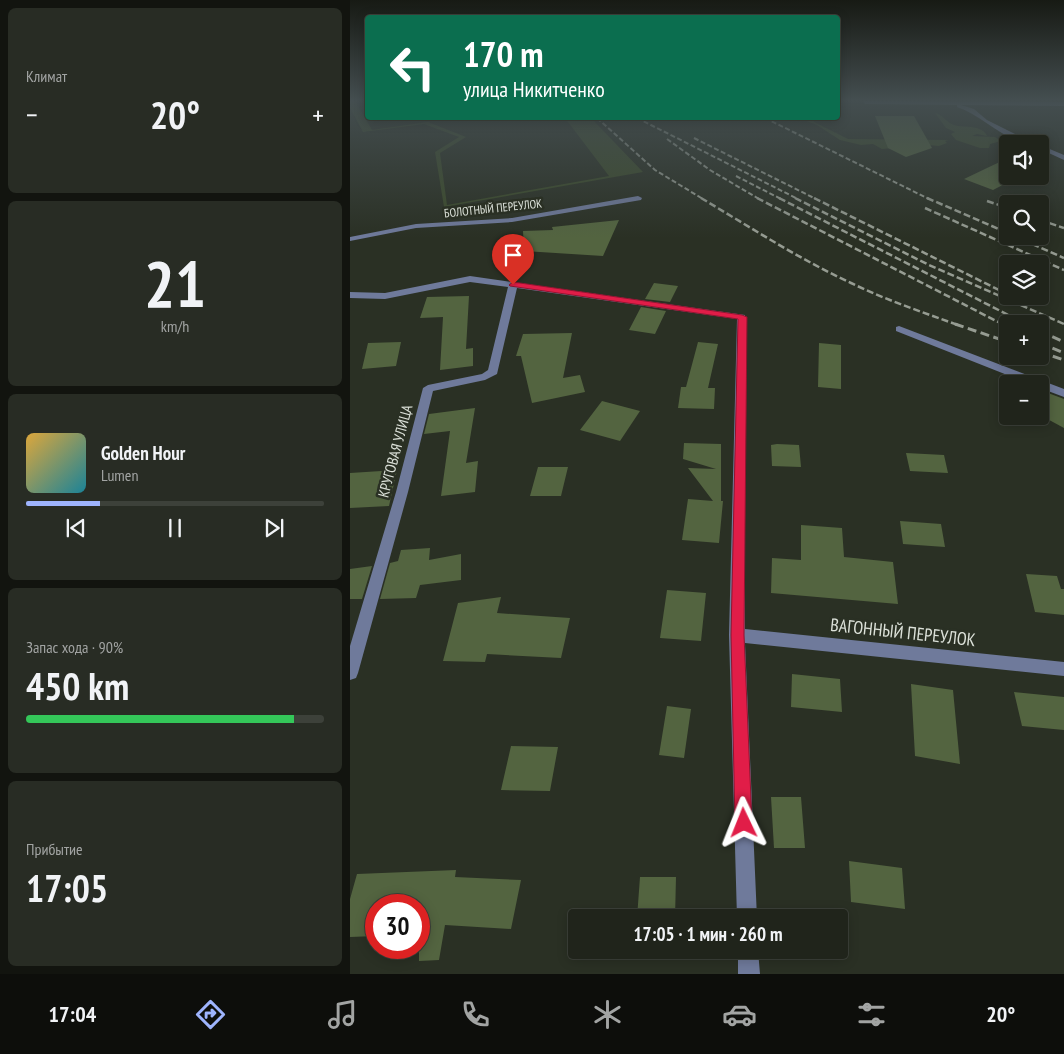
<!DOCTYPE html>
<html lang="ru">
<head>
<meta charset="utf-8">
<style>
  body { margin:0; font-family:"PT Sans Narrow",sans-serif; background:#282c24; color:#f1f3f6; height:100vh; display:flex; flex-direction:column; font-size:19px; white-space:nowrap }
  * { box-sizing:border-box; margin:0 }
  p { font-size:16px; color:#a2a4a3 }
  .icon { flex:none; width:28px; height:28px; fill:none; stroke:currentColor; stroke-width:2; stroke-linecap:round; stroke-linejoin:round }
  .map { position:relative; flex:1; overflow:hidden }
  .sheet { display:flex; flex-direction:column; gap:8px; padding:8px; background:#12140f; width:350px }
  .sheet>* { flex:none }
  .hud { position:absolute; left:15px; top:15px; width:475px; height:105px; border-radius:5px; box-shadow:0 2px 12px #0003,0 0 0 1px #3d413a; background:#0b6e4f; color:#fff; overflow:hidden }
  .tools { position:absolute; left:649px; top:135px; display:grid; gap:10px }
  .tools a { display:grid; place-items:center; width:50px; height:50px; border-radius:5px; background:#20241b; box-shadow:0 2px 12px #0003,0 0 0 1px #3d413a; font-size:25px }
  .speed { position:absolute; left:15px; top:894px; display:flex; gap:10px; font-size:25px; font-weight:700; text-align:center }
  .speed>* { display:grid; place-content:center; width:65px; height:65px; border-radius:50%; background:#20241b; box-shadow:0 2px 12px #0003,0 0 0 1px #3d413a; line-height:1 }
  .speed .limit { border:8px solid #d22; background:#fff; color:#111 }
  .pin { position:absolute; display:grid; place-items:center; width:42px; height:42px; color:#fff; margin:-51px -21px; border-radius:50% 50% 50% 0; rotate:-45deg; box-shadow:0 0 5px #0007 }
  .pin .icon { rotate:45deg }
  .me { position:absolute; width:55px; margin:-28px; rotate:358deg; stroke-linejoin:round; filter:drop-shadow(0 0 4px #0008) }
  .turn { display:flex; align-items:center; gap:18px; height:105px; padding:0 15px; font-size:22px }
  .turn .icon { width:65px; height:65px; stroke-width:2.5 }
  .turn b { display:block; font-size:35px; line-height:42px }
  .big { font-size:38px; font-weight:800; line-height:1.1 }
  .sheet .card { flex:1; display:flex; flex-direction:column; justify-content:center; gap:8px; min-width:0; padding:0 18px; border-radius:8px; background:#282c24 }
  .sheet .dial { align-items:center; gap:0 }
  .dial b { font-size:65px; line-height:1 }
  .song { display:flex; align-items:center; gap:15px }
  .cover { width:60px; height:60px; border-radius:8px; background:linear-gradient(135deg,hsl(40 70% 55%),hsl(190 70% 35%)) }
  .played { height:5px; border-radius:2px; background:linear-gradient(90deg,#9eb4fd 25%,#3d413a 25%) }
  .keys { display:flex; justify-content:space-around; direction:ltr }
  .heat { display:flex; justify-content:space-between; align-items:center; font-size:28px; direction:ltr }
  .charge { height:8px; border-radius:4px; background:linear-gradient(90deg,#34c759 90%,#3d413a 0) }
  .trip { position:absolute; left:218px; top:909px; width:280px; height:50px; border-radius:5px; background:#20241b; box-shadow:0 2px 12px #0003,0 0 0 1px #3d413a; font-weight:800; line-height:50px; text-align:center }
  .dock { display:flex; height:80px; justify-content:space-around; align-items:center; background:#0d0e0b; color:#a2a4a3 }
  .dock .icon { width:35px; height:35px }
  .dock .selected { color:#9eb4fd }
  .dock b { font-size:22px; color:#f1f3f6 }
  main { display:flex; flex:1; min-height:0 }
  .map>svg:first-child { display:block }
  .green { fill:#3c4b2b }
  .building { fill:#536440 }
  .lines { fill:none; stroke-linecap:round; stroke-linejoin:round }
  .minor { fill:#6f7a9b; fill-rule:evenodd }
  .rail-far2 { stroke:#969c92; stroke-width:2; stroke-dasharray:5 2.5; stroke-linecap:butt }
  .rail-far1 { stroke:#969c92; stroke-width:2.5; stroke-dasharray:7 3; stroke-linecap:butt }
  .rail { stroke:#969c92; stroke-width:3; stroke-dasharray:9 4.5; stroke-linecap:butt }
  .route { fill:#e11d48; stroke:#92132f }
  .labels { text-anchor:middle; dominant-baseline:central; stroke-width:5; stroke-linejoin:round; paint-order:stroke }
  .far-street-label { font-size:12px; fill:#dce1d9; stroke:#2a3024 }
  .street-label { font-size:15px; fill:#dce1d9; stroke:#2a3024 }
  .near-street-label { font-size:18px; fill:#dce1d9; stroke:#2a3024 }
</style>
</head>
<body>
<main>
<section class="sheet">
<div class="card"><p>Климат</p>
<div class="heat"><a>−</a><b class="big">20°</b><a>+</a></div>
</div>
<div class="card dial"><b>21</b><p>km/h</p></div>
<div class="card">
<div class="song"><i class="cover"></i><div><b>Golden Hour</b><p>Lumen</p></div></div>
<div class="played"></div>
<div class="keys"><svg class="icon" aria-label="previous" viewBox="0 0 24 24"><path d="M18 5L8 12l10 7zM5 5v14"/></svg><svg class="icon" aria-label="pause" viewBox="0 0 24 24"><path d="M8 5v14M16 5v14"/></svg><svg class="icon" aria-label="next" viewBox="0 0 24 24"><path d="M6 5l10 7-10 7zM19 5v14"/></svg></div>
</div>
<div class="card"><p>Запас хода · 90%</p><b class="big">450 km</b><div class="charge"></div></div>
<div class="card"><p>Прибытие</p><b class="big">17:05</b></div>
</section>
<div class="map">
<svg width="714" height="974" viewBox="0 0 714 974">
  <rect width="100%" height="100%" fill="#2a3024"/>
  <path class="green" d="M0,101H5L22,130L78,122L116,137L90,153L97,205L259,176L215,118H241L293,172L94,207L85,152L109,137L74,124L13,132L0,108Z
    M585,113C596,116 596,124 608,126C618,127 633,126 637,136L627,134L622,136L645,137L651,141L640,144L639,148H630L606,140L601,134L605,132L596,128Z
    M449,118H463L464,122L498,139L599,140L595,141L597,143L589,146L578,145L532,149L523,144L511,145L490,140L467,125Z"/>
  <path class="building" d="M525,116H564L582,148L556,157L538,148Z
    M658,158V176H670L643,190L614,179Z
    M269,220L253,256L174,251L173,231L203,230L202,227Z
    M304,283L328,286L320,302L295,299Z
    M119,296L116,349L123,348V366L90,370L93,317L70,318L77,297Z
    M291,307L316,311L305,334L279,330Z
    M222,333L213,378L230,375L235,392L182,403L171,356H166L173,334Z
    M51,342L46,366L12,369L18,343Z
    M348,342L368,344L358,388H365L364,409L328,408L331,387H336Z
    M469,343L491,345V389L468,387Z
    M690,390L714,399V428L690,415Z
    M252,401L290,411L270,441L230,430Z
    M125,408L116,463L128,461L125,492L91,496L100,431L74,434L79,414Z
    M334,443L371,444V501H373L369,543L332,540L338,499L363,501L338,468L366,469L333,459Z
    M427,444L449,445L451,467L422,466L421,445Z
    M556,453L594,455L598,473L560,471Z
    M188,467H218L211,496H180Z
    M47,470L39,506L0,508V473Z
    M550,521L591,524L595,547L553,544Z
    M451,525L492,528L494,557L543,562L548,604L421,593L422,558L451,560Z
    M80,548L79,560L111,554V580L70,585L66,598L30,599L40,563L48,561L51,550Z
    M22,566L12,599H0V569Z
    M676,574L707,576L711,589H714V615L685,612Z
    M317,590L356,593L351,641L310,638Z
    M151,597L147,613L220,618L211,658L137,654L135,662L93,661L108,603Z
    M442,674L490,679L492,712L441,707Z
    M561,684L603,690L610,764L565,756Z
    M664,692L714,697V730L672,726Z
    M317,706L341,709L334,758L309,755Z
    M161,746L208,747L200,791L151,790Z
    M421,797H451L455,848H424Z
    M499,861L552,868L555,909L501,902Z
    M106,870L105,877L171,880L161,929L95,925L89,960L69,961V905H26V936L0,937V899L7,874Z
    M290,877H326L325,918H287Z"/>
  <g class="lines">
    <path class="minor" d="M513,101L714,102V106L611,105L624,109L637,120L685,144C656,144 633,115 607,107V105L515,104Z
      M690,145L714,155V160L690,149Z
      M288,196L292,198L291,200L162,222L66,228L0,241V237L66,224L162,218Z
      M120,276L395,315V629L714,662V676L395,643L407,918H387L379,635L387,319L167,288L147,374L135,380L83,391L58,492L8,673L6,678L0,680V646L46,492L73,388L78,385L132,374L138,370L158,287L120,282L35,299L0,298V292L35,293Z
      M549,326L714,389V397L690,388V384H680L546,331V327Z
      M388,950H408L410,974H388Z"/>
    <path class="rail-far2" d="M247,118L305,170L353,199
      M287,118L448,199
      M415,118L579,199
      M344,138L466,199
      M317,139L360,170L409,199
      M386,176L431,199"/>
    <path class="rail-far1" d="M351,198C400,227 449,259 501,283C536,300 572,312 608,325
      M407,198L654,325
      M429,198L676,324
      M445,198L579,265L714,324
      M464,198L651,291
      M577,198L658,233
      M637,201L658,208
      M575,208L714,270
      M690,220L714,228
      M664,236L714,258"/>
    <path class="rail" d="M605,324L655,341
      M651,324L658,327
      M690,331L714,342
      M690,343L714,353
      M690,352L714,360"/>
  </g>
  <linearGradient id="sky" x2="0" y2="1"><stop stop-color="#171a14"/><stop offset="0.42" stop-color="#444e50"/><stop offset="1" stop-color="#444e50" stop-opacity="0"/></linearGradient>
  <rect width="714" height="238" fill="url(#sky)"/>
  <path class="route" d="M163,282L392,315L397,317L394,635L402,823L400,829L394,832L388,829L385,823L381,635L388,319L160,286L159,285Z"/>
  <g class="labels">
    <g class="far-street-label">
      <text transform="translate(143 208) rotate(-6)">БОЛОТНЫЙ ПЕРЕУЛОК</text>
    </g>
    <g class="street-label">
      <text transform="translate(45 451) rotate(-75)">КРУГОВАЯ УЛИЦА</text>
    </g>
    <g class="near-street-label">
      <text transform="translate(553 632) rotate(6)">ВАГОННЫЙ ПЕРЕУЛОК</text>
    </g>
  </g>
</svg>
<div class="tools">
<a><svg class="icon" aria-label="sound" viewBox="0 0 24 24"><path d="M4 9h4l5-4v14l-5-4H4zM17 9q2 3 0 6"/></svg></a>
<a><svg class="icon" aria-label="search" viewBox="0 0 24 24"><circle cx="10" cy="10" r="6"/><path d="M15 15l6 6"/></svg></a>
<a><svg class="icon" aria-label="layers" viewBox="0 0 24 24"><path d="M12 4l9 5-9 5-9-5zM3 14l9 5 9-5"/></svg></a>
<a>+</a>
<a>−</a>
</div>
<div class="speed"><div class="limit">30</div></div>
<div class="pin" style="left:163px;top:285px;background:#d93025"><svg class="icon" aria-label="arrive" viewBox="0 0 24 24"><path d="M6 21V4h12l-3 4 3 4H6"/></svg></div>
<svg class="me" style="left:394px;top:823px" viewBox="-20 -20 40 40"><path d="M0-17L14 15 0 8-14 15z" fill="#e11d48" stroke="#fff" stroke-width="4"/></svg>
<div class="trip">17:05 · 1 мин · 260 m</div>
<div class="hud">
<div class="turn"><svg class="icon" aria-label="left" viewBox="0 0 24 24"><path d="M17 20v-9H6M10 6l-5 5 5 5"/></svg><div><b>170 m</b>улица Никитченко</div></div>
</div>
</div>
</main>
<nav class="dock">
<b>17:04</b>
<svg class="icon selected" aria-label="directions" viewBox="0 0 24 24"><path d="M12 3l9 9-9 9-9-9zM9 14v-3h6M13 9l2 2-2 2"/></svg>
<svg class="icon" aria-label="music" viewBox="0 0 24 24"><path d="M9 18V5l10-2v13"/><circle cx="6" cy="18" r="3"/><circle cx="16" cy="16" r="3"/></svg>
<svg class="icon" aria-label="phone" viewBox="0 0 24 24"><path d="M5 4h4l2 5-3 2q2 4 5 5l2-3 5 2v4C11 20 4 13 5 4z"/></svg>
<svg class="icon" aria-label="climate" viewBox="0 0 24 24"><path d="M12 3v18M4 7l16 10M4 17L20 7"/></svg>
<svg class="icon" aria-label="car" viewBox="0 0 24 24"><path d="M5 17H2v-5l4-1 3-4h7l3 4 3 1v5h-3M9 17h6M6 11h13"/><circle cx="7" cy="17" r="2"/><circle cx="17" cy="17" r="2"/></svg>
<svg class="icon" aria-label="filters" viewBox="0 0 24 24"><path d="M4 7h16M4 17h16"/><circle cx="9" cy="7" r="2"/><circle cx="15" cy="17" r="2"/></svg>
<b>20°</b>
</nav>
</body>
</html>
